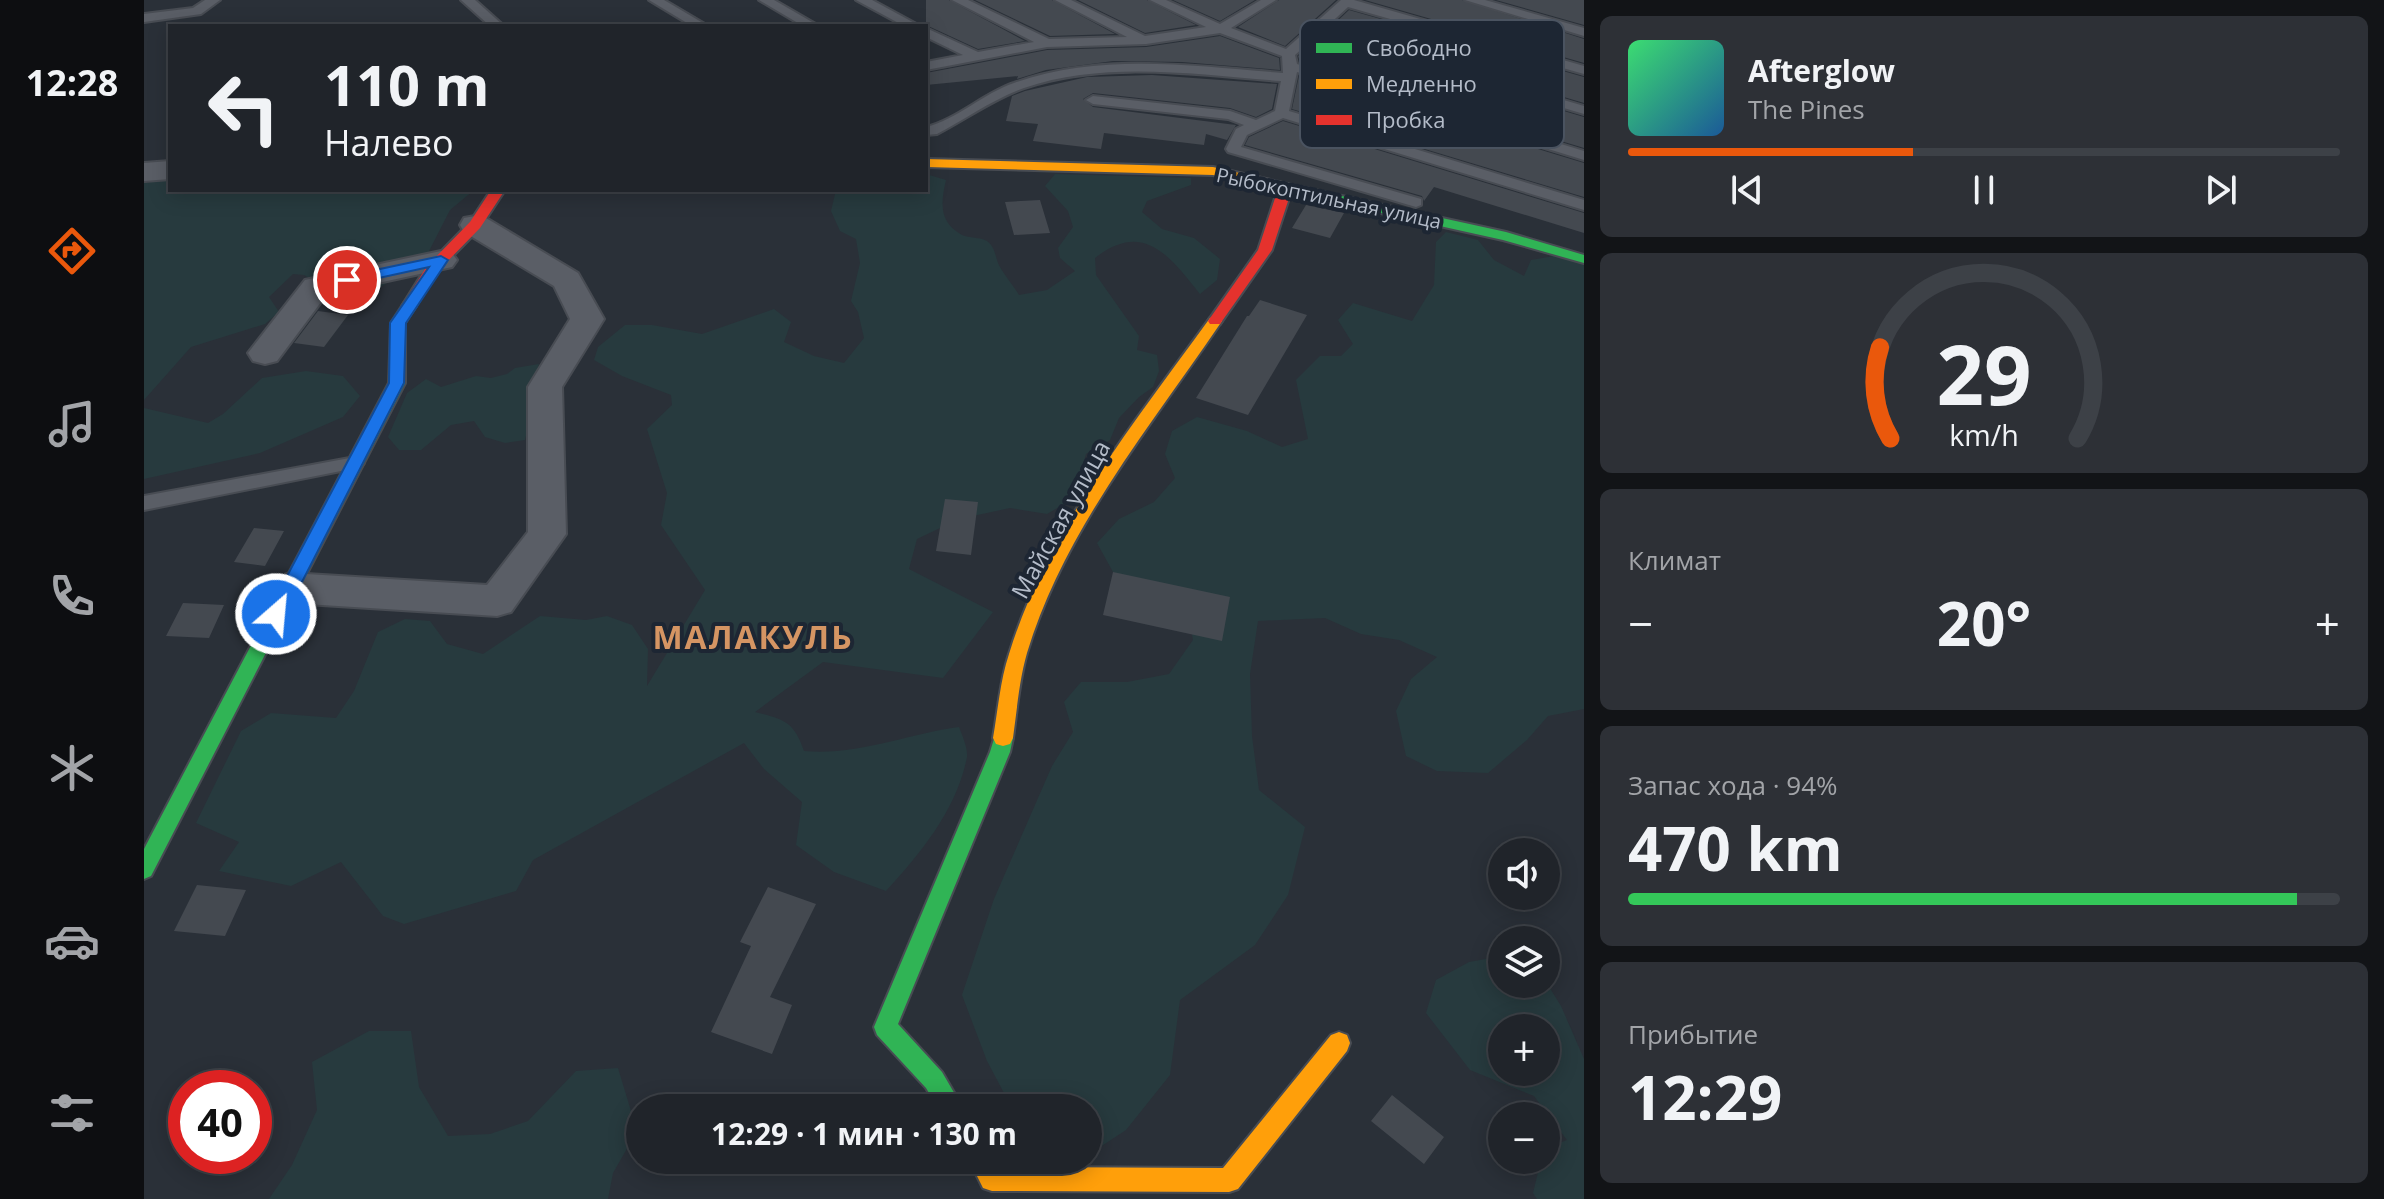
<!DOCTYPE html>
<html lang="ru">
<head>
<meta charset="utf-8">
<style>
  body { margin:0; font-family:"Open Sans",sans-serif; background:#2d3036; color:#f1f3f6; height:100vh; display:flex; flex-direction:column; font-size:30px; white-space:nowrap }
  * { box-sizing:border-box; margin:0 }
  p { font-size:26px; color:#a2a4a8 }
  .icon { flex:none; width:44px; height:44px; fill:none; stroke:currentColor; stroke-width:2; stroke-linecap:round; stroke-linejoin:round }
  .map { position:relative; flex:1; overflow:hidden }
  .side { display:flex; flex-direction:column; gap:16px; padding:16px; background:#121417; width:800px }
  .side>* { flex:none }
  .top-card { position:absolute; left:24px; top:24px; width:760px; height:168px; border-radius:0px; box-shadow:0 4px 20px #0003,0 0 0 2px #3d4147; background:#20242a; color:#f1f3f6; overflow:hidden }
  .fabs { position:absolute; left:1344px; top:838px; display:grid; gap:16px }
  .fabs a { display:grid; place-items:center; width:72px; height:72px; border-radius:50%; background:#20242a; box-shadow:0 4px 20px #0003,0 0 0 2px #3d4147; font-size:40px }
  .speed { position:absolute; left:24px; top:1070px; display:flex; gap:16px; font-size:40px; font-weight:700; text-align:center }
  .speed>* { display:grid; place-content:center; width:104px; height:104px; border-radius:50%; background:#20242a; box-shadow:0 4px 20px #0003,0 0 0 2px #3d4147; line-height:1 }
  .speed .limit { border:12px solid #d22; background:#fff; color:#111 }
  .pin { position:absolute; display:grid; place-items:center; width:68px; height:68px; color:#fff; margin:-34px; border:4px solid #fff; border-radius:50%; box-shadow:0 2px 8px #0007 }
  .me { position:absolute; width:88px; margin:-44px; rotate:27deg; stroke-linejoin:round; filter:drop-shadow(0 0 6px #0008) }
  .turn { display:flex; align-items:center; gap:28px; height:168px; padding:0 24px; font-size:36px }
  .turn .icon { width:104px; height:104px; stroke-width:2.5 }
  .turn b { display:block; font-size:56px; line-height:68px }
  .big { font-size:60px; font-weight:700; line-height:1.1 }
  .side .card { flex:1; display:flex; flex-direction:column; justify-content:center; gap:12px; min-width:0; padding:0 28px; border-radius:12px; background:#2d3036 }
  .side .dial { align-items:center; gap:0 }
  .dial svg { height:208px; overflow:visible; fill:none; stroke:#3d4147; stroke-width:7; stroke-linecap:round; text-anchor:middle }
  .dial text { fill:#f1f3f6; stroke:none }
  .song { display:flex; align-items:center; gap:24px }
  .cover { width:96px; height:96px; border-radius:12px; background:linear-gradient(135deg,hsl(140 70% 55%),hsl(210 70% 35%)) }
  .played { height:8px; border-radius:4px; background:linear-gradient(90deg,#ea580c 40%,#3d4147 40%) }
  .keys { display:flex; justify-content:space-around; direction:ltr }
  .heat { display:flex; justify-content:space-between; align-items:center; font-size:44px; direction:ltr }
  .charge { height:12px; border-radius:6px; background:linear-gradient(90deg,#34c759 94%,#3d4147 0) }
  .trip { position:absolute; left:482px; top:1094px; width:476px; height:80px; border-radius:40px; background:#20242a; box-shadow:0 4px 20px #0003,0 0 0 2px #3d4147; font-weight:700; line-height:80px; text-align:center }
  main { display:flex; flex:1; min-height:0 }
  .tab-bar { display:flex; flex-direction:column; width:144px; justify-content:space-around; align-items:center; background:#0d0e11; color:#a2a4a8 }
  .tab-bar .icon { width:56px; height:56px }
  .tab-bar .on { color:#ea580c }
  .tab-bar b { font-size:36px; color:#f1f3f6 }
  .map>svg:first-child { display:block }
  .green { fill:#273a3e; fill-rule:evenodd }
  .building { fill:#444950 }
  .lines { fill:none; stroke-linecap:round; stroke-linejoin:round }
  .lane-casing { stroke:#484c53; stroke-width:4 }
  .street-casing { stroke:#484c53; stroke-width:4 }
  .fast-casing { stroke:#484c53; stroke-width:4 }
  .slow-casing { stroke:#484c53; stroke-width:4 }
  .jam-casing { stroke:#484c53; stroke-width:4 }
  .lane { fill:#5a5e66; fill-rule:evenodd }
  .street { fill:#5a5e66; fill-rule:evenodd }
  .fast { fill:#30b455; fill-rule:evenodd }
  .slow { fill:#ff9f0a; fill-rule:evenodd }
  .jam { fill:#e5322d; fill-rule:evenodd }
  .route { fill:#1a73e8; stroke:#114b97; stroke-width:2 }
  .labels { text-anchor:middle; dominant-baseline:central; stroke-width:8; stroke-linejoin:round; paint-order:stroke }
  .far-street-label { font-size:20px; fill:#b4bcc9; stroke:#1d2633 }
  .street-label { font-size:24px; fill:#b4bcc9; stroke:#1d2633 }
  .district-label { font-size:32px; font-weight:bold; letter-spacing:2px; fill:#d59563; stroke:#1d2633 }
  .key { fill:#1d2633; stroke:#4a5360; stroke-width:2 }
  .key-label { font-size:22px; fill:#b4bcc9 }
</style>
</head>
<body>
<main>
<nav class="tab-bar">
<b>12:28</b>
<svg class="icon on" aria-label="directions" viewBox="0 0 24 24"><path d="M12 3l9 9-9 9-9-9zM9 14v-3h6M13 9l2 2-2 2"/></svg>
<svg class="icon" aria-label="music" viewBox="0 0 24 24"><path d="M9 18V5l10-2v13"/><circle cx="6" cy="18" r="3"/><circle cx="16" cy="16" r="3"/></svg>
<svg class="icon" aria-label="phone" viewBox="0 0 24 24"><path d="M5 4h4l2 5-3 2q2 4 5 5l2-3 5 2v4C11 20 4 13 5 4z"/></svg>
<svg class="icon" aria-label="climate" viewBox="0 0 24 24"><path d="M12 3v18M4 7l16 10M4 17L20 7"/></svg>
<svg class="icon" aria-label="car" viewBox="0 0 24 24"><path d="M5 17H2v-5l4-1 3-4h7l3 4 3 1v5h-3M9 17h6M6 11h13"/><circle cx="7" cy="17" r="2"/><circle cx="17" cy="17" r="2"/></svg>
<svg class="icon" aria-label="filters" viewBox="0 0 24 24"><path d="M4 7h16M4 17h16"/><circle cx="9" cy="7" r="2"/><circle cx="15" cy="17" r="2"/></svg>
</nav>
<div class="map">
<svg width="1440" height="1199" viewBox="0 0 1440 1199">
  <rect width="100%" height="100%" fill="#2a3038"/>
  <path class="green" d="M782,174L802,180C797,202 794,222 818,235C825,238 836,237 843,241C851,247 851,255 854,263C857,271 869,285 875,295L903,290L931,271L916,258L914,248L929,227L924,211L901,186L911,174L1047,178V185L1003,201L998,212L1018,229L1050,238L1076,259L1073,280L1056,294C1025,255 999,220 951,258L952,275L995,336L993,350L1013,355L1015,371L1009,387L995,397L975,418L966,440L942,454L929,499L903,514L866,508L815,519L773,539L765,569L849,612L799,678L679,662L611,712C639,719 650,721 660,751C712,756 764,734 815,727C818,735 824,748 823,757C813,809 777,853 742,891L690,872L652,845L658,802L620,769L600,743L389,860L372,891L260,924L239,916L197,862L147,886L75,871L95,842L52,823L97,731L127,713L192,718L210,691L234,632L261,619L286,621L303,644L339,654L396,616L442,620L463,616L488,625L504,649L503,686L561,590L517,525L523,493L503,429L528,405L527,395L478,376L450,360L454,347L481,325H508L558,334L630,309L647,322L640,342L670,356L700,363L720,338L714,312L707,301L716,263L712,239L696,231L687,211L692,190H782Z
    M26,179V190H330L306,210L281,259L235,288L206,301L160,275L149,274L125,297L135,312L121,324L47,347L0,400V183Z
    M1302,232L1334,240L1350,260L1380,276L1387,260L1410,256L1440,264V709L1404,716L1383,740L1344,773L1293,771L1262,756L1252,711L1267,679L1293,657L1255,640L1217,634L1181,618L1114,621L1106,674L1108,736L1115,790L1161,827L1144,895L1111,945L1036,1000L1026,1075L982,1130L944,1155V1108H868L843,1061L818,995L850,899L908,766L929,732L920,702L937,682H983L1025,674L1049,640L1043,606L969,572L953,543L975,519L1010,502L1031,478L1021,454L1028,431L1053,417L1103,431L1138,447L1164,439L1152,380L1176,356H1197L1209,344L1194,320L1209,303L1268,321L1290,285L1292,242Z
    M395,364L385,397L386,419L381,440L361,443L341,437L330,421L307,425L277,450H255L244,437L263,393L282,379L297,387L332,376L347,378L363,374L371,368Z
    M162,371L199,376L216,396L199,417L116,453L0,479V408L64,423L79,414L118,378Z
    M1358,956V984L1402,982L1417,1006L1440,1059V1199H1393L1389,1193L1397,1160H1402V1148L1423,1140L1390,1096L1326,1070L1282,1013L1292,980L1325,962ZM1402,1028V1072H1358V1028Z
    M225,1031H267L275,1087L304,1136L346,1134L384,1121L432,1071L474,1068L493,1131L469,1173L464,1199H125L148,1165L173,1110L168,1062Z"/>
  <path class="building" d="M782,0H805L881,41L834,49L782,25Z
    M831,0H908L971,34L906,36Z
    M934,0H1003L1052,25L1001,33Z
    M1029,0H1111L1076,21Z
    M1135,0H1192L1141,46L1094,27Z
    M1221,0H1318L1440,39V63Z
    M1352,0H1440V25Z
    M1205,10L1440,77V103L1186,28Z
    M1076,36L1135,58L1136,70L1038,62L969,61L902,70L873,79L874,76L782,85V73L903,50L1002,47Z
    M1174,38L1440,117V148L1156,62L1154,56Z
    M1008,75L1133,84L1128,109L1112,117L1086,108L949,93L939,99L949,107L1092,125L1083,140L1062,134L1060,145L960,133L957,149L889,141L894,124L862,121L868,96L881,91L943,77Z
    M1155,76L1440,163V197L1148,109Z
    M1139,121L1440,213V233L1290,187L1280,201L1278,196L1101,145L1105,137Z
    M896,200L906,233L870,235L861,202Z
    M1162,205L1200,213L1186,238L1148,228Z
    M1116,300L1163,315L1104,415L1052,398L1103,316H1105Z
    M174,311L204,315L180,347L150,343Z
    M801,499L834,502L827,555L792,551Z
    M110,528L140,531L121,566L90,562Z
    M969,572L1086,597L1078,641L959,615Z
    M39,603L80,605L65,638L22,636Z
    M53,885L102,890L81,936L30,931Z
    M624,887L672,904L626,997L648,1005L628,1054L567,1032L607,946L596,942Z
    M1248,1095L1300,1137L1280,1164L1227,1121Z"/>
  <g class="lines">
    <g class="lane-casing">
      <path id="lane" d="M61,0H76L57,14L0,22V14L49,8Z
        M317,0H331L360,26H346Z
        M505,0H520L564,26H548Z
        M615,0H630L675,26H659Z
        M712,0H728L776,26H760Z
        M808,0H824L905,39L983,37L911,0H927L1001,36L1062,27L1006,0H1022L1076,24L1117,0H1132L1087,28L1142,49L1197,0H1210L1440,66V74L1204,7L1180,29L1440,106V114L1173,35L1151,55L1153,64L1440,151V160L1153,72L1145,111L1440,200V210L1139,118L1103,135L1097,147L1277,199V205L1272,207L1084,152L1082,149L1092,129L1100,125L1084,119L949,104L942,100L949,96L1086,111L1112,120L1131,111L1137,81C1053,75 962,60 880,88C849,99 822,119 793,134L782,135V127C812,120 840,93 870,83C956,52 1050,66 1139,73L1138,56L1076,33L1002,44L903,47L782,70V62L819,55L782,37V28L834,52L890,42Z
        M1321,0H1341L1440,28V36Z
        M211,457L220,463L217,467L0,510V496Z"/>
    </g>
    <g class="street-casing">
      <path id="street" d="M26,161V179L0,181V163Z
        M331,216L342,218L434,273L460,319L418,387L422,534L367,612L353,616L146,603L132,598L126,588L132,578L146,573L343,585L384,532V387L426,319L410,286L320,232L316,225L320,218Z
        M297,251L308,253L313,260L308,267L183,294L133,361L121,364L109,361L104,353L161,280Z"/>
    </g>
    <g class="fast-casing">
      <path id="fast" d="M1161,188L1362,232L1440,255V263L1359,240L1156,195V189Z
        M265,302L272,306L261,323V383L7,876L0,879V849L245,383L247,323L260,303Z
        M859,730L866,732L869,738L866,752L754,1024L798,1072L819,1108H794L782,1088L733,1035L730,1027L846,752L852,732Z"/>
    </g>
    <g class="slow-casing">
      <path id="slow" d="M782,159L1069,167L1166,189L1168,192L1161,196L1069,175L782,167Z
        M1071,316L1078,321C1007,426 920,530 883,653C875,681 873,710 869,738L866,744L859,746L852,744L849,738C854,710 856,681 865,654C903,530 991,422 1066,318Z
        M1195,1032L1203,1035L1206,1043L1203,1051L1094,1189L1085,1192L848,1191L839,1188L825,1160H851L855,1167L1079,1168L1187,1035Z"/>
    </g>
    <g class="jam-casing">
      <path id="jam" d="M1141,185L1148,189L1128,250L1076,324H1066L1064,321L1114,250L1134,189Z
        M347,190H361L336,228L294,271L270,309H260L258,306L283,266L326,222Z"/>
    </g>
    <use href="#lane" class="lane"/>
    <use href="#street" class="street"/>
    <use href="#fast" class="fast"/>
    <use href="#slow" class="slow"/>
    <use href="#jam" class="jam"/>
  </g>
  <path class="route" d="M297,256L304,260L262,323L260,383L139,619H126L123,614L245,383L246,323L285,267L203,285L196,280L203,276Z"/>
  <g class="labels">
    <g class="far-street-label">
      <text transform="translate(1185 198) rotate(12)">Рыбокоптильная улица</text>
    </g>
    <g class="street-label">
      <text transform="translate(916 519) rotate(-61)">Майская улица</text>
    </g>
    <g class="district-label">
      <text x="609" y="636">МАЛАКУЛЬ</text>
    </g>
  </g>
  <rect x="1156" y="20" width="264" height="128" rx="12" class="key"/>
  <rect x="1172" y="43" width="36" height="10" fill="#30b455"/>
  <rect x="1172" y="79" width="36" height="10" fill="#ff9f0a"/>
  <rect x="1172" y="115" width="36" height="10" fill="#e5322d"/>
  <g class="key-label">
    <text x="1222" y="56">Свободно</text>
    <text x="1222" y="92">Медленно</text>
    <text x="1222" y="128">Пробка</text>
  </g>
</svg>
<div class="fabs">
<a><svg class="icon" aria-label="sound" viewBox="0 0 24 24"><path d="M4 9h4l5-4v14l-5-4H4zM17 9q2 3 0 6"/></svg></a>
<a><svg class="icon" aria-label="layers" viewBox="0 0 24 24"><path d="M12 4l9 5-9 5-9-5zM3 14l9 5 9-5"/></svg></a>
<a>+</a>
<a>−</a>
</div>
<div class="speed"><div class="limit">40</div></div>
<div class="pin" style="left:203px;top:280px;background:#d93025"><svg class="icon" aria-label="arrive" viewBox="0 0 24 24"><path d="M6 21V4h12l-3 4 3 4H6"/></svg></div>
<svg class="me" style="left:132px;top:614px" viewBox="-20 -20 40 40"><circle r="17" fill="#1a73e8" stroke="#fff" stroke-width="3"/><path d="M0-11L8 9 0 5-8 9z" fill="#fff"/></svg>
<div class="trip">12:29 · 1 мин · 130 m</div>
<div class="top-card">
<div class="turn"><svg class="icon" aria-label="left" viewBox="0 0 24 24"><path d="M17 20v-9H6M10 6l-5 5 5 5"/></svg><div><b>110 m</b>Налево</div></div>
</div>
</div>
<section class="side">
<div class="card">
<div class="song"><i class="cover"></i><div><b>Afterglow</b><p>The Pines</p></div></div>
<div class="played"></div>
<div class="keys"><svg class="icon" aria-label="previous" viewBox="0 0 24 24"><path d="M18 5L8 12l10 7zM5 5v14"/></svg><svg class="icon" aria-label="pause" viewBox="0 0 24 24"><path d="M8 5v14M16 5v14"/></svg><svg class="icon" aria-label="next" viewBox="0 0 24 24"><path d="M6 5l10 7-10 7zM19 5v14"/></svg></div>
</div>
<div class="card dial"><svg viewBox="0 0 100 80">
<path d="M14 69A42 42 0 1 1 86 69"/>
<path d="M14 69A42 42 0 0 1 10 34" stroke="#ea580c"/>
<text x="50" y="56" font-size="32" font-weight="700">29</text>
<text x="50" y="72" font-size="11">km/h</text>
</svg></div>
<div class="card"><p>Климат</p>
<div class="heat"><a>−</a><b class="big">20°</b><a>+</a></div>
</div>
<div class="card"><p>Запас хода · 94%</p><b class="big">470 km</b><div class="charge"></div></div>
<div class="card"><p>Прибытие</p><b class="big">12:29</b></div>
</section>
</main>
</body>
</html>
